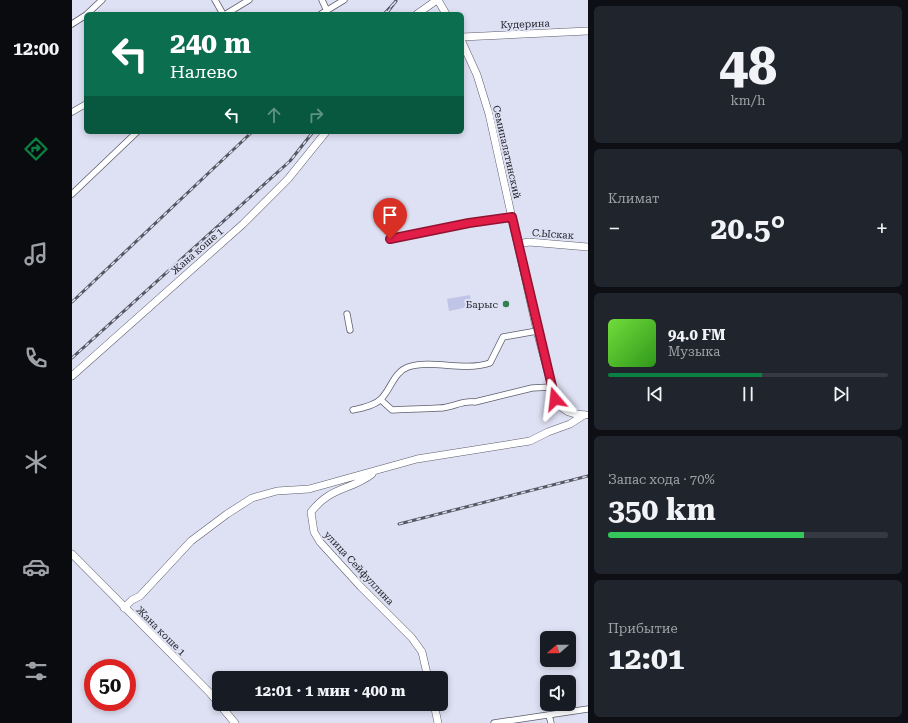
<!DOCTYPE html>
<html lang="ru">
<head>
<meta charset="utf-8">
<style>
  body { margin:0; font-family:"Roboto Serif",serif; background:#20242c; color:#f1f3f6; height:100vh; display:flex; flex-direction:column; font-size:15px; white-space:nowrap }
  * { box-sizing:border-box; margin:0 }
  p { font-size:13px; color:#9ea1a6 }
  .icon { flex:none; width:22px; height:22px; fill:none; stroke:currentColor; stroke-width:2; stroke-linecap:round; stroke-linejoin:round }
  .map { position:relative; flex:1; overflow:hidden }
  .side { display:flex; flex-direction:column; gap:6px; padding:6px; background:#0d0f14; width:320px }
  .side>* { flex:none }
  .guide { position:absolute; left:12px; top:12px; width:380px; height:122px; border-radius:6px; box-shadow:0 2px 6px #0003; background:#0b6e4f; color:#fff; overflow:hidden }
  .needle { width:26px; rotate:250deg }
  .controls { position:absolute; left:468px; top:631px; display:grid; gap:8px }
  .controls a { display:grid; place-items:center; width:36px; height:36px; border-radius:6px; background:#171b24; box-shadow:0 2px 6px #0003; font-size:20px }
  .speed { position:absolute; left:12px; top:659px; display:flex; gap:8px; font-size:20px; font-weight:700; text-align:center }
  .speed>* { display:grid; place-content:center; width:52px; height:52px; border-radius:50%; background:#171b24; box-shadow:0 2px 6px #0003; line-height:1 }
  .speed .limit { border:6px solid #d22; background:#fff; color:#111 }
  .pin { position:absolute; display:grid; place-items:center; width:34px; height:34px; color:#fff; margin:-41px -17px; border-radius:50% 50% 50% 0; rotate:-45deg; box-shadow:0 0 4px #0007 }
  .pin .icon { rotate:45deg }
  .me { position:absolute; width:44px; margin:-22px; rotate:343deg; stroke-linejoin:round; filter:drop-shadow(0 0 3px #0008) }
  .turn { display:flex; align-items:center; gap:14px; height:84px; padding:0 20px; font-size:18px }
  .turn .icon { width:52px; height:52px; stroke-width:2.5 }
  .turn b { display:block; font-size:28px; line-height:34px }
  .lanes { display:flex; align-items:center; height:38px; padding:0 20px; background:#0003; justify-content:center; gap:20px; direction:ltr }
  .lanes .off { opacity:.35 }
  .big { font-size:30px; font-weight:700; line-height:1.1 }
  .side .tile { flex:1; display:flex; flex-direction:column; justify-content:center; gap:6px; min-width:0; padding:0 14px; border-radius:6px; background:#20242c }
  .side .dial { align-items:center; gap:0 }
  .dial b { font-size:52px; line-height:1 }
  .song { display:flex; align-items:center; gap:12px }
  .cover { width:48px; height:48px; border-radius:6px; background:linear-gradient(135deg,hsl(100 70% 55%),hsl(110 70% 35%)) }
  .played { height:4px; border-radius:2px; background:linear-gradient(90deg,#0b8043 55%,#363941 55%) }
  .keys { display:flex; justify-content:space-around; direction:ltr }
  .heat { display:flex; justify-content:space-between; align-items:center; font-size:22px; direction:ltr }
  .charge { height:6px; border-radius:3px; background:linear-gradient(90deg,#34c759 70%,#363941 0) }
  .trip { position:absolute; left:140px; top:671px; width:236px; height:40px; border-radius:6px; background:#171b24; box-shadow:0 2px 6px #0003; font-weight:700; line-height:40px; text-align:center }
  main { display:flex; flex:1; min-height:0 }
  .menu { display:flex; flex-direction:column; width:72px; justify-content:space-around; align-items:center; background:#090b0e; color:#9ea1a6 }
  .menu .icon { width:28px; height:28px }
  .menu .current { color:#0b8043 }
  .menu b { font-size:18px; color:#f1f3f6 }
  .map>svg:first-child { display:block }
  .green { fill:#c0c4e7 }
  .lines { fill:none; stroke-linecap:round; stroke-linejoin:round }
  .street-casing { stroke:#5b5d6d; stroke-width:7 }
  .secondary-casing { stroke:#5b5d6d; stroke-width:8 }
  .street { stroke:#fff; stroke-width:5.5 }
  .secondary { stroke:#fff; stroke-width:7 }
  .rail-casing { stroke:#565762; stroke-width:3 }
  .rail { stroke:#dee0f3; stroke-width:1.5; stroke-dasharray:4.5; stroke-linecap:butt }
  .route-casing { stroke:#92132f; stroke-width:10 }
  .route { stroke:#e11d48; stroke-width:7 }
  .poi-dot { fill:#308050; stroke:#dee0f3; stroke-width:1.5 }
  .labels { text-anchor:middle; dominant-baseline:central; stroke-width:4; stroke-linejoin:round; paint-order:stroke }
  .street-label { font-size:10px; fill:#24252c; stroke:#dee0f3 }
  .poi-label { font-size:10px; fill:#24252c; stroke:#dee0f3; text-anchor:end }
</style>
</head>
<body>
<main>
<nav class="menu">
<b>12:00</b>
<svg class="icon current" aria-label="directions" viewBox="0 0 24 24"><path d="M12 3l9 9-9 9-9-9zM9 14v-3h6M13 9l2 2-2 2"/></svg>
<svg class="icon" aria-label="music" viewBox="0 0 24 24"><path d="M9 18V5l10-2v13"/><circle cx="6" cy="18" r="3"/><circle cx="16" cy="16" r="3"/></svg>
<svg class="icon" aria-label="phone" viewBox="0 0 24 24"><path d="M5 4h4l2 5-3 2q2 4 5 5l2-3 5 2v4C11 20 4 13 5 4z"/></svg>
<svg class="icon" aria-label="climate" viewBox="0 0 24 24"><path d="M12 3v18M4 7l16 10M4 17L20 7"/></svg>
<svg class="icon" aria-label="car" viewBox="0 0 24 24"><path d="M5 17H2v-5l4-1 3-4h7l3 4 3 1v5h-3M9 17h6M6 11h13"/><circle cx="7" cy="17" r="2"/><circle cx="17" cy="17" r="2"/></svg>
<svg class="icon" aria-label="filters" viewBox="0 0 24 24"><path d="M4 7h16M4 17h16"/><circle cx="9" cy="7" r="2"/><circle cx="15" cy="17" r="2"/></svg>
</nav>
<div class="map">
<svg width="516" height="723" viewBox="0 0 516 723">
  <rect width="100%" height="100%" fill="#dee0f3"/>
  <path class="green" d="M398,295L400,306L377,311L375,299Z"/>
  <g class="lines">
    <g class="street-casing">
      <path id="street" d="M143,0L151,14
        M250,0L255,11
        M15,14L30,0
        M154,14L177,0
        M249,14L272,0
        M0,24L14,15
        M0,112L14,104
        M0,194L65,132
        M318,239L397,223L440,217
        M275,314L278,330
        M309,400L320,410C336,409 351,409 367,408C380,408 390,400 403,402L460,388L479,387
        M281,410C290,408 302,406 309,399C319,389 322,372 336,367C361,359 390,372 418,363L431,337L465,331
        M477,715L479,723
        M422,723L516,709"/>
    </g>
    <g class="secondary-casing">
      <path id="secondary" d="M366,0L374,14
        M345,14L365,0
        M390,37L516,31
        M390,42L405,75L417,114L465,331L483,399C491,412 499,414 514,415
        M446,244L457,242L516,247
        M0,376L171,224L216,179L254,132
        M300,474C278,491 259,486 239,512L242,532L248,542L289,587L340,638L350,652L356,678
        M0,554L137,692L163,723
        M52,608L60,600L68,596L119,541L155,514L180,498L205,491L237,489L345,459L458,441L476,432L498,424L512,415
        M362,704L366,723"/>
    </g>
    <use href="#street" class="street"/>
    <use href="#secondary" class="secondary"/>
    <g class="rail-casing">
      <path id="rail" d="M312,14L324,1L314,14
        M0,302L180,132
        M0,358L218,161L241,132
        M327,524L516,476"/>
    </g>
    <use href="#rail" class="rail"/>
  </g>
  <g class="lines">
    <g class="route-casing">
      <path id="route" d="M318,239L397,223L440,217L483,399"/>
    </g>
    <use href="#route" class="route"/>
  </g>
  <circle class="poi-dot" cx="434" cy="304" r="4"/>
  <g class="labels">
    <g class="street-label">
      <text transform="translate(453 24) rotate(-2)">Кудерина</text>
      <text transform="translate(435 152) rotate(77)">Семипалатинский</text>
      <text transform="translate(481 234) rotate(4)">С.Ыскак</text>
      <text transform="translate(125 251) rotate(-41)">Жана коше 1</text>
      <text transform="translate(287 568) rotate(47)">улица Сейфуллина</text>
      <text transform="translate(89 631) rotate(45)">Жана коше 1</text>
    </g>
    <g class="poi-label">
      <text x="426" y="304">Барыс</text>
    </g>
  </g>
</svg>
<div class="controls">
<a><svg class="needle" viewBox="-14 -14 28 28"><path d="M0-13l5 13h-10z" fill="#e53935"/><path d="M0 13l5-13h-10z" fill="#9ea1a6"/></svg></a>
<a><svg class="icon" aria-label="sound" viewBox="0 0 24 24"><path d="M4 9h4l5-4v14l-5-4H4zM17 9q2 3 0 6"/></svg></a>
</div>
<div class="speed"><div class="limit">50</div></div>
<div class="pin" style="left:318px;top:239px;background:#d93025"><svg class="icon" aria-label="arrive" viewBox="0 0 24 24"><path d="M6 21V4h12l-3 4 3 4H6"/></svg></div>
<svg class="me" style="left:483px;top:399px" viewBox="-20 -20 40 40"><path d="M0-17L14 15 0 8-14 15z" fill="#e11d48" stroke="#fff" stroke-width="4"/></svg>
<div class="trip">12:01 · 1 мин · 400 m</div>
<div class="guide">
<div class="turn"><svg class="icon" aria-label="left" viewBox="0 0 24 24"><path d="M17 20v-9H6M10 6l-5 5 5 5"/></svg><div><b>240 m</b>Налево</div></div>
<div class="lanes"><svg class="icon" aria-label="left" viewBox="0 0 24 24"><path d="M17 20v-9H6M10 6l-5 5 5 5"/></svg><svg class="icon off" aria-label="ahead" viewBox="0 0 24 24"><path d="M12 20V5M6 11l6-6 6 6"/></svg><svg class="icon off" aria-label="right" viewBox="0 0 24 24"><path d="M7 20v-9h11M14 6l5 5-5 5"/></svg></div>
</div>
</div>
<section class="side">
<div class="tile dial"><b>48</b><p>km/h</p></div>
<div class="tile"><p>Климат</p>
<div class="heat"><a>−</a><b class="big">20.5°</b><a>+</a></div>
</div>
<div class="tile">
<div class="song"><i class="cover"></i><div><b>94.0 FM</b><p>Музыка</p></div></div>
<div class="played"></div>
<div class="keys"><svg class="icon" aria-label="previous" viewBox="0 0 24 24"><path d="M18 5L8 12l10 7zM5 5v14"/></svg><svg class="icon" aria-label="pause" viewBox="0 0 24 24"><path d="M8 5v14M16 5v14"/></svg><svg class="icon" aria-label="next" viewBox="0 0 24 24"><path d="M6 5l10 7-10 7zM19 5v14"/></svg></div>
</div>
<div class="tile"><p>Запас хода · 70%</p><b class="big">350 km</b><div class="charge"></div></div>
<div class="tile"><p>Прибытие</p><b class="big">12:01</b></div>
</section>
</main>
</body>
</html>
